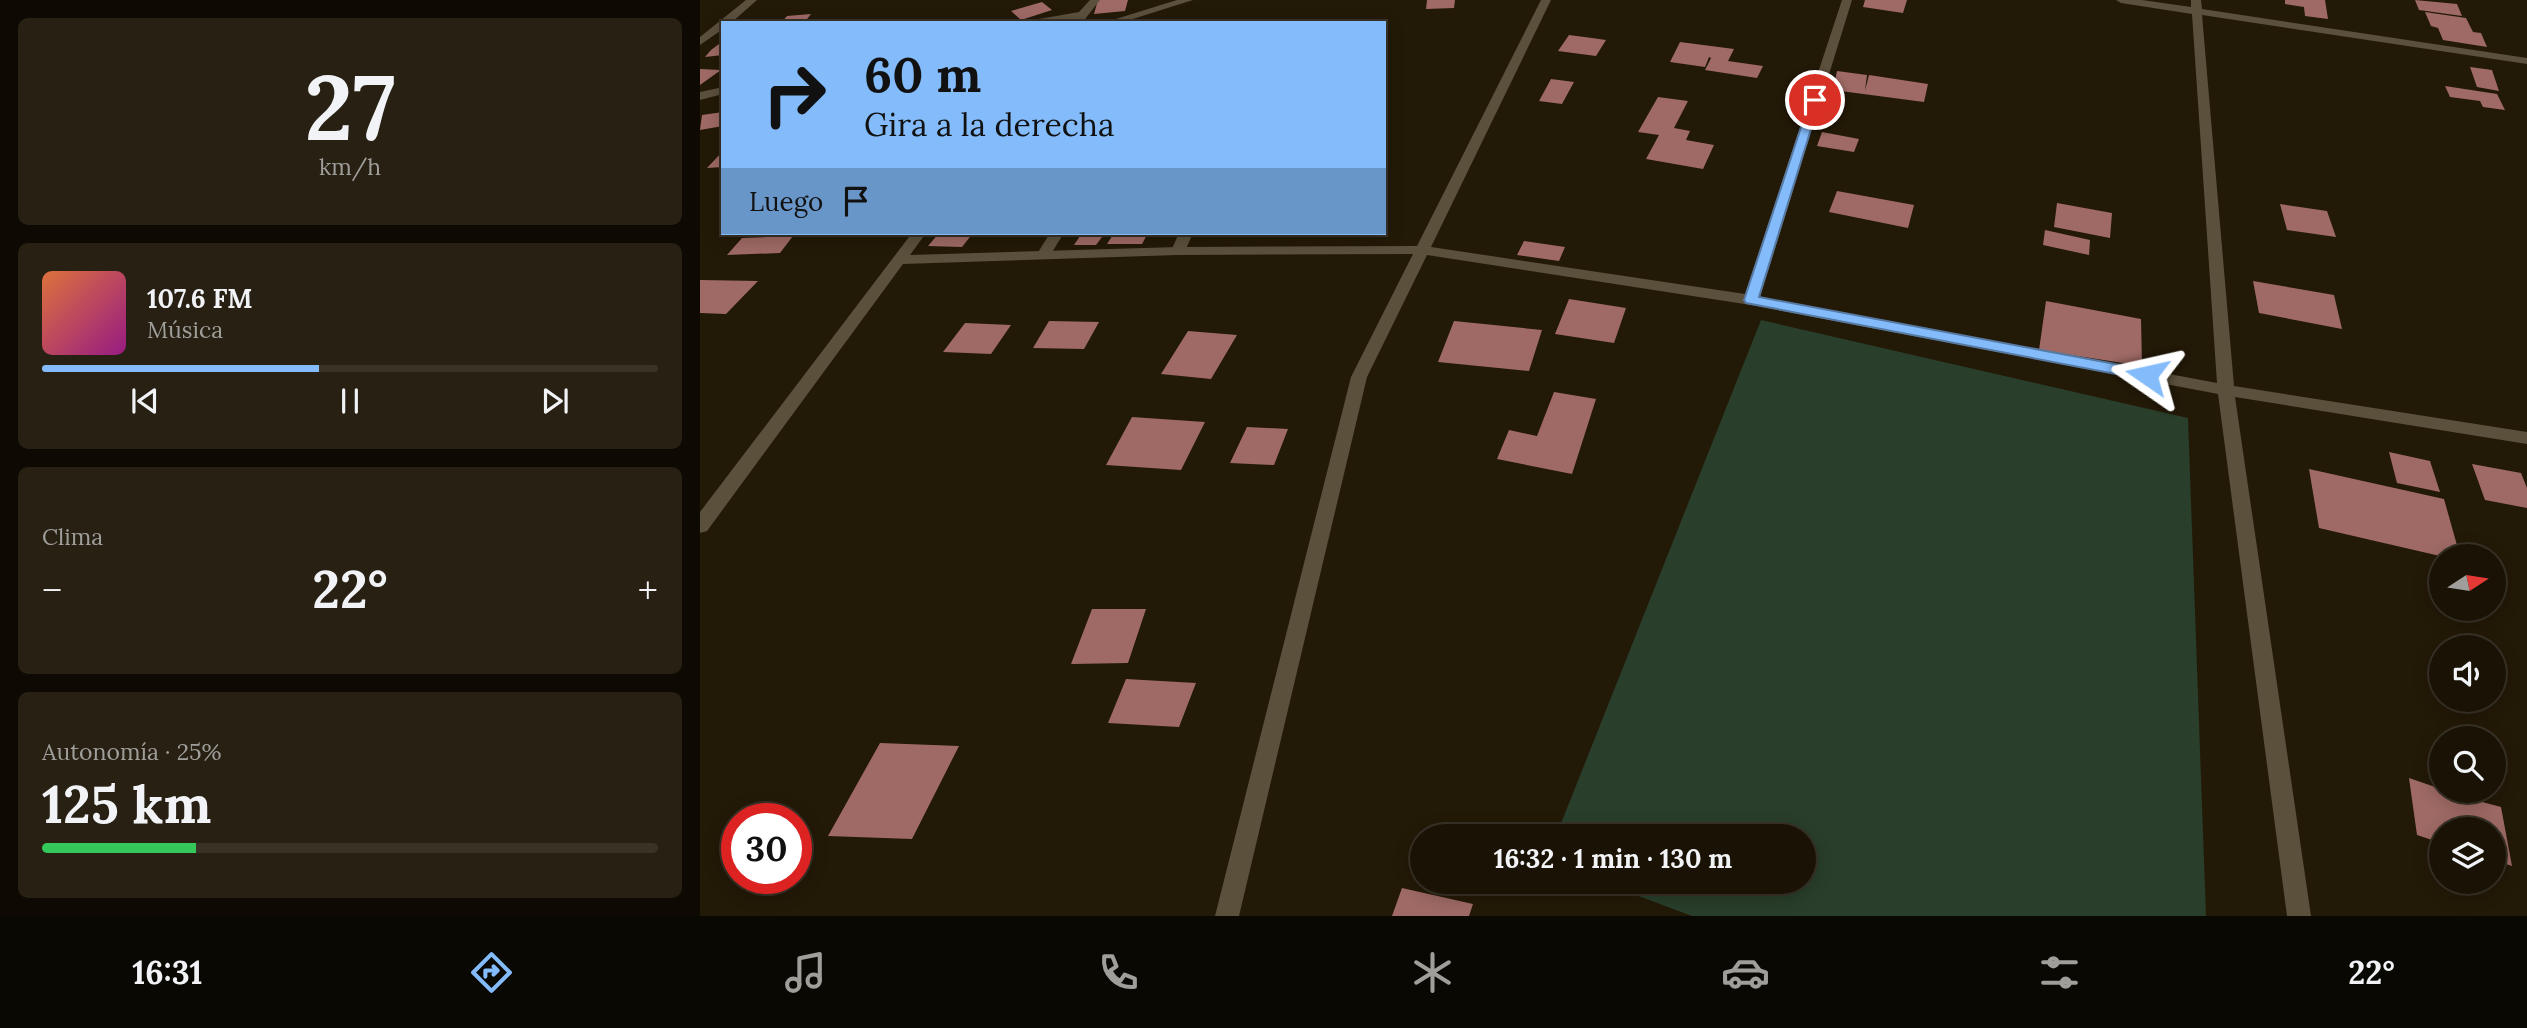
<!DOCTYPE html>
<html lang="es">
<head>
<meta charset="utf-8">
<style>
  body { margin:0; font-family:Lora,serif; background:#272013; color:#f1f3f6; height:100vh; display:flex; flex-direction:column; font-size:26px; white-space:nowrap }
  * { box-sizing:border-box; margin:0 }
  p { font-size:23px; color:#9f9e9a }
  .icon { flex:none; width:38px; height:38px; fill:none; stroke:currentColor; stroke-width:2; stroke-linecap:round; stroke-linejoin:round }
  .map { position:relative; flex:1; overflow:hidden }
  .details { display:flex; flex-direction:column; gap:18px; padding:18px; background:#0e0a03; width:700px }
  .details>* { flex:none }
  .banner { position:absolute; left:21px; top:21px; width:665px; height:214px; border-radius:0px; box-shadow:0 4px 18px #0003,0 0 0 2px #383227; background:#84bcfb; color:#111; overflow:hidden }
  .needle { width:46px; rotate:78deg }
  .controls { position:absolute; left:1729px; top:544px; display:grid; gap:14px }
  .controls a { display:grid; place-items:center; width:77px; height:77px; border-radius:50%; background:#1a1305; box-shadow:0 4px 18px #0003,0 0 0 2px #383227; font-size:35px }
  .speed { position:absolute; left:21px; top:803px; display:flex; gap:14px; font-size:35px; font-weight:700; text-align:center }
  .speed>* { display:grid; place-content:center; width:91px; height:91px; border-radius:50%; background:#1a1305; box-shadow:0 4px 18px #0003,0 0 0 2px #383227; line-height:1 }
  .speed .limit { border:10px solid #d22; background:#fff; color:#111 }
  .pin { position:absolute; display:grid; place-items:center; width:60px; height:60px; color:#fff; margin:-30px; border:4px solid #fff; border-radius:50%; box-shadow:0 2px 7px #0007 }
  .me { position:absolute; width:77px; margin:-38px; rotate:281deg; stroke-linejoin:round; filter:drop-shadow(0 0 5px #0008) }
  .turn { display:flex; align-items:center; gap:24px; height:147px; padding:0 28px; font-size:32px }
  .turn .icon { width:91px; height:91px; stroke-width:2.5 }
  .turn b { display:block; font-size:49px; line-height:60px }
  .then { display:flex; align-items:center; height:66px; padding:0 28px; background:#0003; gap:14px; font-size:26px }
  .big { font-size:52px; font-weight:800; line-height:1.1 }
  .details .widget { flex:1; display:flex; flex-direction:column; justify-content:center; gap:10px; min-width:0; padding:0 24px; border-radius:10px; background:#272013 }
  .details .dial { align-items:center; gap:0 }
  .dial b { font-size:91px; line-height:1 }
  .song { display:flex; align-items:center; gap:21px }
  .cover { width:84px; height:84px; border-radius:10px; background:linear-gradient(135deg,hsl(20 70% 55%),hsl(310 70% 35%)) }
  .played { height:7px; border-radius:4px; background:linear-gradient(90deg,#84bcfb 45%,#383227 45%) }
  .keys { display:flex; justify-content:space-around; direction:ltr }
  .heat { display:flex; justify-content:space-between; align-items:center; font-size:38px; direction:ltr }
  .charge { height:10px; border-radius:5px; background:linear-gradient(90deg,#34c759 25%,#383227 0) }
  .trip { position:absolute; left:710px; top:824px; width:406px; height:70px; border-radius:35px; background:#1a1305; box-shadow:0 4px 18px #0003,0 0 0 2px #383227; font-weight:800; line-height:70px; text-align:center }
  .tab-bar { display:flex; height:112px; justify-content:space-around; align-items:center; background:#0a0802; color:#9f9e9a }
  .tab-bar .icon { width:49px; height:49px }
  .tab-bar .selected { color:#84bcfb }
  .tab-bar b { font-size:32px; color:#f1f3f6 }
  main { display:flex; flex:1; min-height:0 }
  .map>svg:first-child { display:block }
  .green { fill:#293e2b }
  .building { fill:#9f6a65 }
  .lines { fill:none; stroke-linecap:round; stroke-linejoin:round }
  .lane { fill:#5b503c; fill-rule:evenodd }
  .street { fill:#5b503c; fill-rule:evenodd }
  .route { fill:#84bcfb; stroke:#567aa3; stroke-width:2 }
</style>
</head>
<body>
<main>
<section class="details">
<div class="widget dial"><b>27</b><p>km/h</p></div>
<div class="widget">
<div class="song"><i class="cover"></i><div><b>107.6 FM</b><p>Música</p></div></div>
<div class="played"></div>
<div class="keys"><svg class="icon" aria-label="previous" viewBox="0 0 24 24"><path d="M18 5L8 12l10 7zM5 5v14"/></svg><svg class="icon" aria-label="pause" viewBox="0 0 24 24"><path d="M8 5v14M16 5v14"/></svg><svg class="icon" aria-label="next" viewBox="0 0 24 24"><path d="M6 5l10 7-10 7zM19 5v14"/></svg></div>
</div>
<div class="widget"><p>Clima</p>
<div class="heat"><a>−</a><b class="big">22°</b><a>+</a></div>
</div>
<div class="widget"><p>Autonomía · 25%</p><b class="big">125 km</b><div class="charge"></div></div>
</section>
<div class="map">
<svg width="1827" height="916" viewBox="0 0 1827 916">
  <rect width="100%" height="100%" fill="#231907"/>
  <path class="green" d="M1061,320L1488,418L1506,916H992L901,882H1104V836H856Z"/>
  <path class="building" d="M398,0H428L425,11L394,14Z
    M727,0H755L754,8L726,9Z
    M1165,0H1207L1203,13L1163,7Z
    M1585,0H1625L1628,19L1605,16L1604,7L1585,4Z
    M1715,0L1757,4L1762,16L1719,10Z
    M342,2L352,10L321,20L311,11Z
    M1725,12L1766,18L1773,32L1781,33L1787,47L1743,40L1738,28L1731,26Z
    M111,14L104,23H81L87,16Z
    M869,35L892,38L906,40L896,56L858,51Z
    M23,41V55L5,57L11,50Z
    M980,42L1034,49L1028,61L1063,66L1057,78L1005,70L1011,58L1009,57L1005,67L970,62Z
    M1770,67L1792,70L1799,91L1777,87Z
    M0,69L21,70L0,85Z
    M1137,71L1167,75L1165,91L1169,75L1228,84L1224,102L1133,90Z
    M851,79L874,82L862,104L839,101Z
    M1745,86L1797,94L1805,110L1783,107L1780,101L1750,97Z
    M958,97L988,101L974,128L990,131L986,140L1014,145L1003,169L946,159L959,135L938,132Z
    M23,112V126L0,130L2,115Z
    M1122,132L1159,139L1154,152L1117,146Z
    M23,151V167L7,168Z
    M1137,191L1214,205L1208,228L1129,212Z
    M1357,203L1412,213L1410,238L1354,227Z
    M1580,204L1627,211L1636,237L1587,230Z
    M1345,230L1390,240L1389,255L1343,245Z
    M239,233H273L262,247L228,246Z
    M382,233H405L396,245H374Z
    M414,233H448L442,244H407Z
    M93,236L80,253L27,255L42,238Z
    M824,241L865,247L859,261L817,255Z
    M0,280L58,281L26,314L0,313Z
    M1553,281L1634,295L1642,329L1559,313Z
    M869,299L926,308L914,343L855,334Z
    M1346,301L1441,319L1442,366L1339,350Z
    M349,321L399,322L384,349L333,348Z
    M754,321L842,330L829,371L738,362Z
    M265,323L311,325L291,354L243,352Z
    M488,331L537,335L511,379L461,374Z
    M854,392L896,399L872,474L797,459L809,430L837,436Z
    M432,417L505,422L481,470L406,465Z
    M547,427L588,429L574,465L530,463Z
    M1689,452L1730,461L1740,492L1697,483Z
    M1772,464L1821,473L1827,488V508L1785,500Z
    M1609,469L1744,499L1760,556H1740L1619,528Z
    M392,609H446L428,663L371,664Z
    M426,679L496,683L479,727L408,723Z
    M180,743L259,746L212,839L128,836Z
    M1709,778L1741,789V791L1801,807L1812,866L1794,860V830H1741V843L1717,835Z
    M702,888L773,904L769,916H692Z"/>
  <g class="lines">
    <path class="lane" d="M350,233H364L349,257H339L337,254Z
      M479,233H493L485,251L478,255L471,251Z"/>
    <path class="street" d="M46,0H57L31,23H23V29L0,45V37Z
      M390,0H400L382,23H371L374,19L316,23L379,12Z
      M477,0H493L420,23H403Z
      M841,0H851L731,247L1045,294L1142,0H1152L1060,297L1517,383L1492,14L1421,3L1416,0H1442L1491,7V0H1501L1502,9L1827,58V64L1502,15L1534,386L1827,432V444L1535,397L1611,916H1587L1518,394L1051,305L727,255L667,377L539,916H515L651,377L713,254L478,255L203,264L7,531L0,533V512L212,233H226L210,255L478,247L717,246Z
      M23,87V94L0,100V92Z"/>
  </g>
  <path class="route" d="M1115,97L1120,100L1059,297L1447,370L1452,371L1454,375L1452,378L1447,380L1046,303L1044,300L1110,100Z"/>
</svg>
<div class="controls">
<a><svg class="needle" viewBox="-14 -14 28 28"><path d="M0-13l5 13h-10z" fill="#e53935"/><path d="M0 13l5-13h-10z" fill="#9f9e9a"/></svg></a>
<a><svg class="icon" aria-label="sound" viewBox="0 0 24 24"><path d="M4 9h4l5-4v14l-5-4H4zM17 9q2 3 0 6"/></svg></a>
<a><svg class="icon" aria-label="search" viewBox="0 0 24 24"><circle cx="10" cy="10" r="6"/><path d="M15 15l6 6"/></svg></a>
<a><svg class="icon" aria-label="layers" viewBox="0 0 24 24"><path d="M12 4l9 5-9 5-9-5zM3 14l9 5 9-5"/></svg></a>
</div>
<div class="speed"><div class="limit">30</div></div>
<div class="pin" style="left:1115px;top:100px;background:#d93025"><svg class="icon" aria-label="arrive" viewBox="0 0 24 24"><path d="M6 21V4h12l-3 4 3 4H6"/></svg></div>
<svg class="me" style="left:1447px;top:375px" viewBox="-20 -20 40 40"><path d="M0-17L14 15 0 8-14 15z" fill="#84bcfb" stroke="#fff" stroke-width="4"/></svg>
<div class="trip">16:32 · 1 min · 130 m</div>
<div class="banner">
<div class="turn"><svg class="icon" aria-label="right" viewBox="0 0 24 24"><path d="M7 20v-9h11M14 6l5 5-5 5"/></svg><div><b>60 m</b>Gira a la derecha</div></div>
<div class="then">Luego<svg class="icon" aria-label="arrive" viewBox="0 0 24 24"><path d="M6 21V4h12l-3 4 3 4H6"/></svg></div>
</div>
</div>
</main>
<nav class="tab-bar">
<b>16:31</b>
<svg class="icon selected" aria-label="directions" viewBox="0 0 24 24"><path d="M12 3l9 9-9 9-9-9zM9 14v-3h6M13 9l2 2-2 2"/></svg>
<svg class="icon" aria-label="music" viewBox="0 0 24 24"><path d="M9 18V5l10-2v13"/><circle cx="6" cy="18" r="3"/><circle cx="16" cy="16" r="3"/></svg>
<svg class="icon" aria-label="phone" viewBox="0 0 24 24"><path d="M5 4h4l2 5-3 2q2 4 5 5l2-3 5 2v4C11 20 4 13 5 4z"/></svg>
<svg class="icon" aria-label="climate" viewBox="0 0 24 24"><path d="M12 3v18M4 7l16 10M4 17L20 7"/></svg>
<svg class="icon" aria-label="car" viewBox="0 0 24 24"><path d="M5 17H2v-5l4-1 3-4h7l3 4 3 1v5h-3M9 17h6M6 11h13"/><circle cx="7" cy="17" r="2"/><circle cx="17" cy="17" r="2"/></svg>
<svg class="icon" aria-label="filters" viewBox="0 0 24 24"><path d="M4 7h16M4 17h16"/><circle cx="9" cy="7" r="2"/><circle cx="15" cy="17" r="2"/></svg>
<b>22°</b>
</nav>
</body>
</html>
